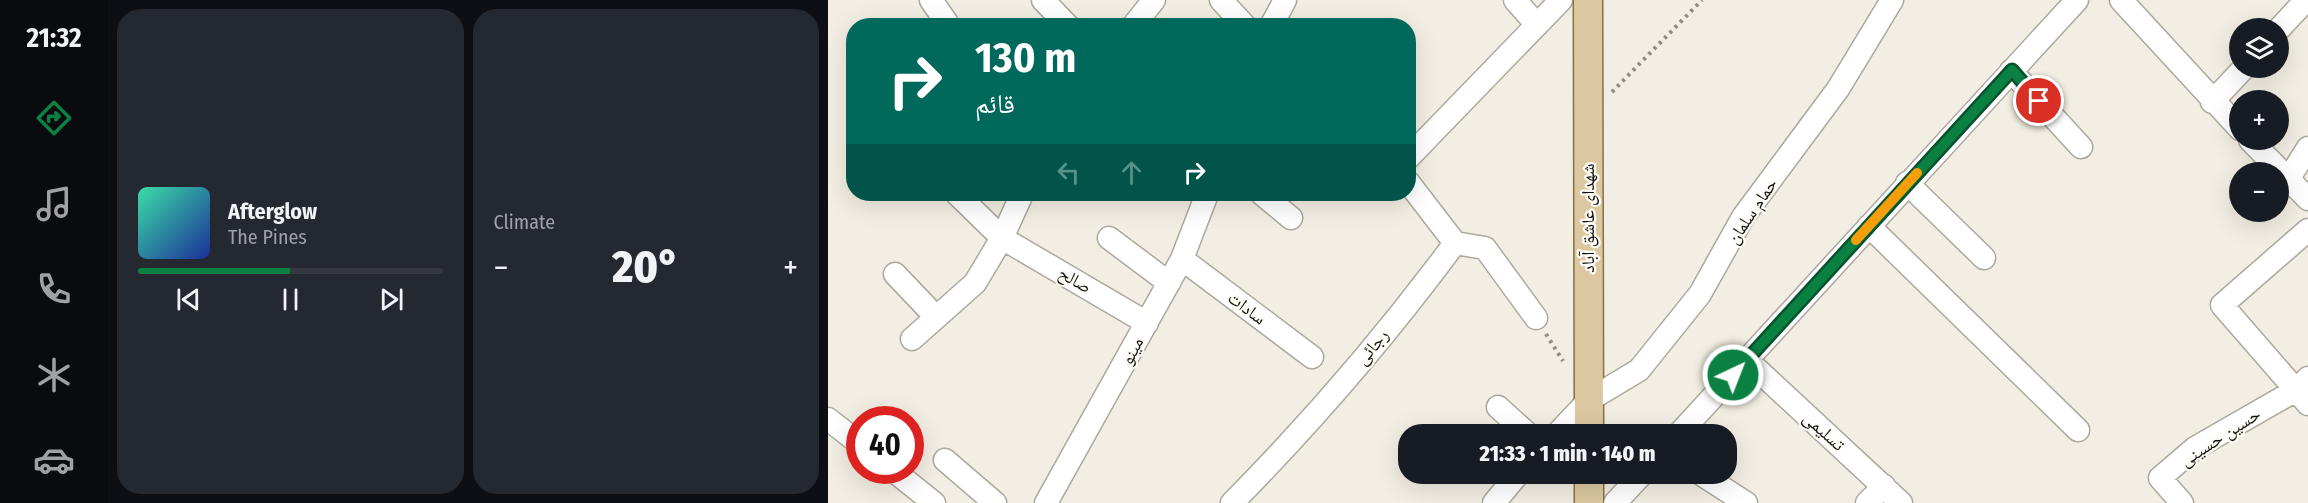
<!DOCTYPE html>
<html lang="en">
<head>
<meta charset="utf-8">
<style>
  body { margin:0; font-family:"Fira Sans Condensed","Noto Naskh Arabic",sans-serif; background:#242831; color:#f1f3f6; height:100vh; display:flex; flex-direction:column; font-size:22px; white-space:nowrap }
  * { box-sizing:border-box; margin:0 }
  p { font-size:20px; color:#9ea1a6 }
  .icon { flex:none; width:33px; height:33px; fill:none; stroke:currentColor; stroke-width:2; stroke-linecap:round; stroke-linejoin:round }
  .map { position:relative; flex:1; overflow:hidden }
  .sheet { display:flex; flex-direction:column; gap:9px; padding:9px; background:#0d0f14; width:720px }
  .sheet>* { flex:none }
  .guide { position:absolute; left:18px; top:18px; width:570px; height:183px; border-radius:24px; box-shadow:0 6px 24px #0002; background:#00695c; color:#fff; overflow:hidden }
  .fabs { position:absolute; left:1401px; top:18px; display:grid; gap:12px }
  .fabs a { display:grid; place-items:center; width:60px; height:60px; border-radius:50%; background:#171b24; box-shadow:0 6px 24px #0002; font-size:30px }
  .speed { position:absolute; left:18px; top:406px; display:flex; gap:12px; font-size:30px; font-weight:700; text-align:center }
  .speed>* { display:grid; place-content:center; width:78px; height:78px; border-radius:50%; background:#171b24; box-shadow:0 6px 24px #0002; line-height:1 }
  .speed .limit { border:9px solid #d22; background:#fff; color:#111 }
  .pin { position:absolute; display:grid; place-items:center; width:51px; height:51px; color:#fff; margin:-26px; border:3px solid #fff; border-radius:50%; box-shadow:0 2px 6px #0007 }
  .me { position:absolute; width:66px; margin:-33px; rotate:43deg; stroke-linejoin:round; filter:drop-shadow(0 0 4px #0008) }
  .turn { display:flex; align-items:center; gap:21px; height:126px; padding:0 30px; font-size:27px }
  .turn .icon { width:78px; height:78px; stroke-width:2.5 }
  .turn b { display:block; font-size:42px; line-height:51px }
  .lanes { display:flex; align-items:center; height:57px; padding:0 30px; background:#0003; justify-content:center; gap:30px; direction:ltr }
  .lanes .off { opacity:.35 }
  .big { font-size:45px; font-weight:800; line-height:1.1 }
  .sheet .widget { flex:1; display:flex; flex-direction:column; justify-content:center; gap:9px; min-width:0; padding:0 21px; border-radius:24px; background:#242831 }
  .song { display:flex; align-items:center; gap:18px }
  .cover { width:72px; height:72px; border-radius:9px; background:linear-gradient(135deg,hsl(160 70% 55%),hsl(230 70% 35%)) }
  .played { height:6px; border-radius:3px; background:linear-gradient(90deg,#0b8043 50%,#363941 50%) }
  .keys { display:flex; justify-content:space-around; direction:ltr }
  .heat { display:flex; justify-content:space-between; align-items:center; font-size:33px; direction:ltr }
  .sheet .tiles { flex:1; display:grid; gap:9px; grid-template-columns:repeat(2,1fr) }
  .trip { position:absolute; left:570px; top:424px; width:339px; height:60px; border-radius:24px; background:#171b24; box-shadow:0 6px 24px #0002; font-weight:800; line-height:60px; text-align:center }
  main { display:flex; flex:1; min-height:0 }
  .tab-bar { display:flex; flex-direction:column; width:108px; justify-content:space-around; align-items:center; background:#090b0e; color:#9ea1a6 }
  .tab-bar .icon { width:42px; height:42px }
  .tab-bar .on { color:#0b8043 }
  .tab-bar b { font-size:27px; color:#f1f3f6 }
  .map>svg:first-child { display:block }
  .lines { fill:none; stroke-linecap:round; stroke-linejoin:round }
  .minor-casing { stroke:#ada89e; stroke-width:25 }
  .major-casing { stroke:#877143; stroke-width:31 }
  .path { stroke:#908c85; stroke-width:4; stroke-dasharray:3 4.5; stroke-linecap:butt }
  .minor { stroke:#fff; stroke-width:22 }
  .major { stroke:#dcc8a0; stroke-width:28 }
  .route-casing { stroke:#07532c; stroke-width:15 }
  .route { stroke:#0b8043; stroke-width:10 }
  .slow { stroke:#f59e0b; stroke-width:10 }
  .labels { text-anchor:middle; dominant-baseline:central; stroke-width:4.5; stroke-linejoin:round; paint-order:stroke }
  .street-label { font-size:18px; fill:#13110e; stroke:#fefbf5 }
</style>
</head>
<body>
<main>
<nav class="tab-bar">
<b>21:32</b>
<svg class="icon on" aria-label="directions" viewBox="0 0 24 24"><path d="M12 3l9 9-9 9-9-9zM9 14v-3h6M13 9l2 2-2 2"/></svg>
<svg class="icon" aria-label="music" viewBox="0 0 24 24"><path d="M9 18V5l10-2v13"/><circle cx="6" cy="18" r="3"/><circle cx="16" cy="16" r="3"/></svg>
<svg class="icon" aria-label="phone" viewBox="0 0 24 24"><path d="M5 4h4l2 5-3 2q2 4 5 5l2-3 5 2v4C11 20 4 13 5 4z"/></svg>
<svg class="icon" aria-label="climate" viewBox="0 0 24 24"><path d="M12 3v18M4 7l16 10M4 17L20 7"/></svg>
<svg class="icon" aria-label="car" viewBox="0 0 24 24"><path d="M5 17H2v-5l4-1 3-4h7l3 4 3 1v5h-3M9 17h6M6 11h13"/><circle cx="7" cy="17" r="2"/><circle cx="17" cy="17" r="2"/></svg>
</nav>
<section class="sheet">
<div class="tiles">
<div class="widget">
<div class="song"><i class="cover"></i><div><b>Afterglow</b><p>The Pines</p></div></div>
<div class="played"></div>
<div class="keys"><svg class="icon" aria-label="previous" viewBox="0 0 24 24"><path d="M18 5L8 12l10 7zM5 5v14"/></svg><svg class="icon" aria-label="pause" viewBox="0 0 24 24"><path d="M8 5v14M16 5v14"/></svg><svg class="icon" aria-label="next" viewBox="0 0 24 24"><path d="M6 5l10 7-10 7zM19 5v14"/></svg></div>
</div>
<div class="widget"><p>Climate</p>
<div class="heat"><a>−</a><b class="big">20°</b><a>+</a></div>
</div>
</div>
</section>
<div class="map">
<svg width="1480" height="503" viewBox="0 0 1480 503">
  <rect width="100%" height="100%" fill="#f3eee3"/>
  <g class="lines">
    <g class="minor-casing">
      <path id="minor" d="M103,0L119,23
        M215,0L240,26
        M393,0L417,26
        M687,0L709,25
        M1293,0L1412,129
        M305,26L326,0
        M443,26L457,0
        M1450,30L1478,0
        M1183,71L1253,147
        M1384,102L1416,68
        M1422,140L1480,199
        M580,158L733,0
        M1461,178L1480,148
        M1079,183L1156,258
        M129,194L174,238L319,323
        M434,194L463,218
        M1041,226L1250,430
        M1480,230L1394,305L1480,404
        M281,238L341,283
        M627,243L657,248L708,318
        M354,259L484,357
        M67,274L108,317
        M84,339L147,283L174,238L194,194
        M919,360L1073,503
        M670,407L701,435
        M0,419L32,444
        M728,435L761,400L811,370L872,294L915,217L1010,89L1064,0
        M850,435L1249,0
        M117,460L167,503
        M66,471L106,503
        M873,474L918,503
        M218,503L354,259L379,194
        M404,503C484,422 559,335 627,243L580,182
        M666,503L690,474
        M787,503L814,474
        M1039,503L1056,486
        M1354,503L1332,478L1367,448L1468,390L1480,378"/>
    </g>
    <g class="major-casing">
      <path id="major" d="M760,0L761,435
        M761,503V474"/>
    </g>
    <path class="path" d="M784,92L874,0
      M718,334L735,361"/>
    <use href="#minor" class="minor"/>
    <use href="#major" class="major"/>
  </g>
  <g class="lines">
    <g class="route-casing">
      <path id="route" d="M905,375L1184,70L1211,101"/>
    </g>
    <use href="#route" class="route"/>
    <path class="slow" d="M1028,240L1089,173"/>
  </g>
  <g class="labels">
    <g class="street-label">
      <text transform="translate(924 211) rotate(-56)">حمام سلمان</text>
      <text transform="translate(760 218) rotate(-90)">شهدای عاشق آباد</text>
      <text transform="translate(247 280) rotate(30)">صالح</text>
      <text transform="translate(419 308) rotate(37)">سادات</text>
      <text transform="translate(544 347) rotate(-50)">رجائی</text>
      <text transform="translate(304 351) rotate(-62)">مینو</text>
      <text transform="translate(996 431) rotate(42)">تسلیمی</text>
      <text transform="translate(1392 437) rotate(-33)">حسین حسینی</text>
    </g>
  </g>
</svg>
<div class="fabs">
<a><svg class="icon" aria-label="layers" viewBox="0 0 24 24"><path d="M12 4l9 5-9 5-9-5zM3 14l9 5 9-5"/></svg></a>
<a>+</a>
<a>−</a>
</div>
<div class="speed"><div class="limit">40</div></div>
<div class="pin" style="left:1211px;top:101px;background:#d93025"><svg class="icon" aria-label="arrive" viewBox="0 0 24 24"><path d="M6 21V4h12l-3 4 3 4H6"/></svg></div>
<svg class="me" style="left:905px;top:375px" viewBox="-20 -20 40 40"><circle r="17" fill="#0b8043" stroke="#fff" stroke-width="3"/><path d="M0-11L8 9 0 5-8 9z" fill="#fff"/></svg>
<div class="trip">21:33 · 1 min · 140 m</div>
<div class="guide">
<div class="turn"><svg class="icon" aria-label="right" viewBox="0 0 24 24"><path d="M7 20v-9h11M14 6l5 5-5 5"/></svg><div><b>130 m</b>قائم</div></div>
<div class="lanes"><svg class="icon off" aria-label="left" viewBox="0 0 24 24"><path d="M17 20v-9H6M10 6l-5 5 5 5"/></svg><svg class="icon off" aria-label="ahead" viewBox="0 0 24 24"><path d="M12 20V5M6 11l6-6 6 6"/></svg><svg class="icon" aria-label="right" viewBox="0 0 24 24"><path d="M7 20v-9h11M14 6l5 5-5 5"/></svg></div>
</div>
</div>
</main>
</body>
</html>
